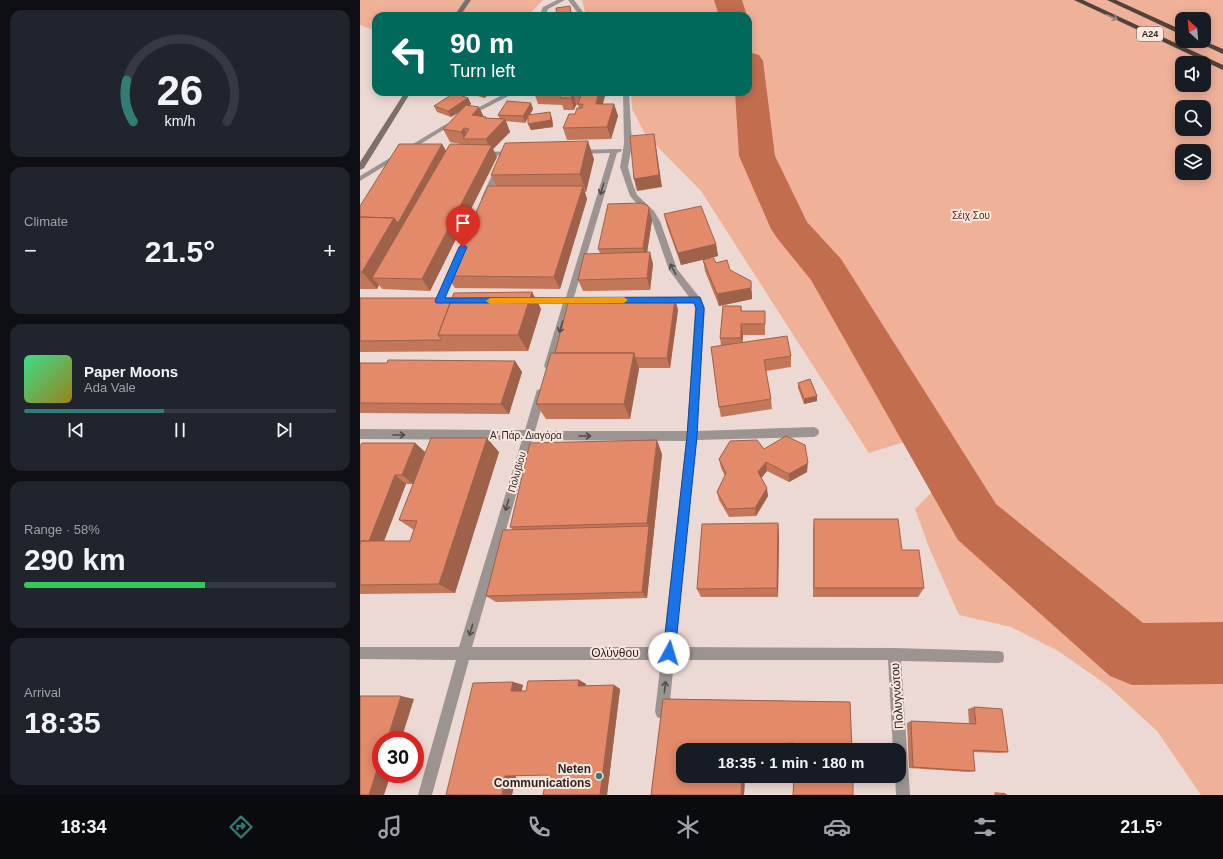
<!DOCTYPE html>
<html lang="en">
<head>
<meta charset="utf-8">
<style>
  body { margin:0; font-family:Helvetica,sans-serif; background:#20242c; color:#f1f3f6; height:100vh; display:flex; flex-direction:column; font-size:15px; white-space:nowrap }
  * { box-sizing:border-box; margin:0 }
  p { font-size:13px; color:#9ea1a6 }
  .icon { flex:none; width:22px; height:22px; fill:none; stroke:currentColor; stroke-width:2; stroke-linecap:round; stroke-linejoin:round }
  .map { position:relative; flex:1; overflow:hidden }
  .sheet { display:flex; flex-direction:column; gap:10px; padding:10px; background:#0d0f14; width:360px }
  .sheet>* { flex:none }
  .guide { position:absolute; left:12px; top:12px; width:380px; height:84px; border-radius:12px; box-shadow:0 2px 10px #0003; background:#00695c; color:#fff; overflow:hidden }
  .needle { width:26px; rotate:334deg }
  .tools { position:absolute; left:815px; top:12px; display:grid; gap:8px }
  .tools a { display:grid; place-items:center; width:36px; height:36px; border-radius:8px; background:#171b24; box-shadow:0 2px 10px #0003; font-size:20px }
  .speed { position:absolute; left:12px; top:731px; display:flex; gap:8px; font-size:20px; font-weight:700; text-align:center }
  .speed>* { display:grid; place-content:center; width:52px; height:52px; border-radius:50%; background:#171b24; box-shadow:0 2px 10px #0003; line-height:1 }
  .speed .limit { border:6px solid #d22; background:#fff; color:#111 }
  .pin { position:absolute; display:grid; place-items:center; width:34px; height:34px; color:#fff; margin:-41px -17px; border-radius:50% 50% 50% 0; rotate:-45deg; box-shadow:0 0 4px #0007 }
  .pin .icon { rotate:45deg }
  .me { position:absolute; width:44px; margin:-22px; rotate:6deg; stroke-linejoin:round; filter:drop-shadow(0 0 3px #0008) }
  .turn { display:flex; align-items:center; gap:14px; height:84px; padding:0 12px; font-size:18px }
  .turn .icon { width:52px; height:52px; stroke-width:2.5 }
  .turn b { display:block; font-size:28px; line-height:34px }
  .big { font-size:30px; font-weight:800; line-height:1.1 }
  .sheet .card { flex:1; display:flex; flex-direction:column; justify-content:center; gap:6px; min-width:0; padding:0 14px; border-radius:12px; background:#20242c }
  .sheet .dial { align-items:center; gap:0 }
  .dial svg { height:104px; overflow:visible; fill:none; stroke:#363941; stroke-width:7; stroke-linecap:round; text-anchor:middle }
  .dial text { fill:#f1f3f6; stroke:none }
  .song { display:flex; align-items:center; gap:12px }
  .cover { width:48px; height:48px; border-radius:6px; background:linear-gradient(135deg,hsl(150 70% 55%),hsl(50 70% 35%)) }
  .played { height:4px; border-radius:2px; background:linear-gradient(90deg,#327b77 45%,#363941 45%) }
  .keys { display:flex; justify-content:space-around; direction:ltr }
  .heat { display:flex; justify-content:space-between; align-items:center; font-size:22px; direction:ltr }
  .charge { height:6px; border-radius:3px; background:linear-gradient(90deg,#34c759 58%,#363941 0) }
  .trip { position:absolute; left:316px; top:743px; width:230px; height:40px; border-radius:12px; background:#171b24; box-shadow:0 2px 10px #0003; font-weight:800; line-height:40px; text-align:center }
  .menu { display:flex; height:64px; justify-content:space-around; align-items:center; background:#090b0e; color:#9ea1a6 }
  .menu .icon { width:28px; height:28px }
  .menu .selected { color:#327b77 }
  .menu b { font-size:18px; color:#f1f3f6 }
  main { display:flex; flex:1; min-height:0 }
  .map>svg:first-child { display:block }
  .green { fill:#f0b199; fill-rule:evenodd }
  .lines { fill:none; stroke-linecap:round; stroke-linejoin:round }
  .river { fill:#c26d4e; fill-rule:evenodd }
  .street { fill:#9c9491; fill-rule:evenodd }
  .secondary { fill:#7c706c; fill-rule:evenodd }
  .highway { fill:#51423c; fill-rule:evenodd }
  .wall { fill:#c2775b; fill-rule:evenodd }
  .shaded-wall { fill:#9e614a }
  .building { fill:#e28a6a; stroke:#9e614a }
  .oneway { stroke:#95847e }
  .oneway2 { stroke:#544d4a }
  .route { fill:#1a73e8; stroke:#114b97 }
  .slow { fill:#f59e0b }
  .poi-dot { fill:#327b77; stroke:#fae7e0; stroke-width:1.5 }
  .labels { text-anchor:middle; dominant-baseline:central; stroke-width:4; stroke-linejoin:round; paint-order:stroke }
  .shield { fill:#fae7e0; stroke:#6b615c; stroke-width:1 }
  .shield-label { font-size:9px; font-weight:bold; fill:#2e2724 }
  .park-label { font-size:10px; fill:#541d05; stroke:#fae7e0 }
  .street-label { font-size:10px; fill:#2e2724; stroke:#fae7e0 }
  .near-street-label { font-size:12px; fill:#2e2724; stroke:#fae7e0 }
  .near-poi-label { font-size:12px; font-weight:bold; fill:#2e2724; stroke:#fae7e0; text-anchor:end }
</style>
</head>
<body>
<main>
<section class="sheet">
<div class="card dial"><svg viewBox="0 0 100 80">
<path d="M14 69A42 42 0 1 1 86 69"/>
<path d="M14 69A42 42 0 0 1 9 37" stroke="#327b77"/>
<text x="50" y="56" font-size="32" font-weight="700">26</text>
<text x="50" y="72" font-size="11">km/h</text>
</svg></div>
<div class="card"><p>Climate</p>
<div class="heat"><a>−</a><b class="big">21.5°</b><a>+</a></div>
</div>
<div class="card">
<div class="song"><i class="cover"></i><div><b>Paper Moons</b><p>Ada Vale</p></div></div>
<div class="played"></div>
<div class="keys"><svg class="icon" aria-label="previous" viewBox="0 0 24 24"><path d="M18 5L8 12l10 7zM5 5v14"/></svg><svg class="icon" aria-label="pause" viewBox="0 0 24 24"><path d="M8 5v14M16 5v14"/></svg><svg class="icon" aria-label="next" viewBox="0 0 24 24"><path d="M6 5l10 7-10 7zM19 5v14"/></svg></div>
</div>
<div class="card"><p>Range · 58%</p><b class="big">290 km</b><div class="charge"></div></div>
<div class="card"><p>Arrival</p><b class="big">18:35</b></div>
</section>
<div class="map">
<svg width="863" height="795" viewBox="0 0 863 795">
  <rect width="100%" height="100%" fill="#edd9d3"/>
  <path class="green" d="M0,0H183L172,11L173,16H16V31L0,25Z
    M222,0H863V795H841L797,731L747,685L698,651L651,627L599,615L570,550L555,509L577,487L576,432L509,453L341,191L285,134L272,109L271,92H388V16H228L225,12ZM822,19H844V41H822ZM822,63H844V85H822ZM822,107H844V129H822ZM822,151H844V173H822Z"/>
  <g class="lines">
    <path class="river" d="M354,0H382L387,16H359Z
      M388,52L399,55L403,61L415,156L447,222L481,259L636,504L783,623L863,622V684L772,685L750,676L598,540L451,280L417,238L411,229L379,156L375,92H388Z"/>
    <path class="street" d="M197,0H205L188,9L185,16H179L183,7Z
      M208,0H214L226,16H220Z
      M148,92H156L85,129L0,181V176L81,127Z
      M263,92H269L272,144L268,167L272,182L277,195L294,211L300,221L317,269L340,298L345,308L337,431L454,427L458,429L459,432L458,435L454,437L337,440L315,647L534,648L638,651L643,652L644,657L643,662L638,663L541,661L550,795H536L535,776H539V750H533L528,660H314L309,712L307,717L302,719L297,717L295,712L301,660H109L72,795H58L96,660L0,659V647H99L162,440L0,439V429L165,430L176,393L177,390L181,389L185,390L186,393L175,431H327L335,308L334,303H303L299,300L303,297H329L309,270L292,221L270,196L260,167L264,144ZM172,440L326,441L303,647H112Z
      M254,149H261L262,151L257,153L214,297L218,298L219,300L218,302L212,303L194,366L192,369H186L184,366L203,303H163L159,300L163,297H206L250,153L218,154L214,152L218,150Z
      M154,151L158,153L157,155L122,156L118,154L122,152Z
      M136,166H142L143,168L129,199L128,201H122L121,199Z
      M94,265L98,268L83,301L79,304L76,303L75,301L90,268Z"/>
    <path class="secondary" d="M105,0H111L100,16H94Z
      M45,92H51L4,168L0,170V162Z"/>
    <path class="highway" d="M714,0H723L863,65V70Z
      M747,0H756L822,30V35Z
      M835,41H844L863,49V54Z"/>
  </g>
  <path class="wall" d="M104,92H133L124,98Z
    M174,92H246L243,104H254L258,116L251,139L207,140L203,128L215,114L219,108L218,105H216L214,110H204L202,105L178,104Z
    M108,98L111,104L109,106L123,116L126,117L127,118L140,119L138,115L171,103L173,109L170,115L192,118L193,127L171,130L168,118L165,123L146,121L150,132L133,149L137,157L70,291L22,289L19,285L17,289H0V206L82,144L86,151L106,145L90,142L83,129L100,112L91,117L77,112L74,106Z
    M234,159L226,192H225L227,199L200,289L95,288L87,276L136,186L131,175Z
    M289,208L292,220L287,252L293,264L290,290L223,291L218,280L240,253L238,249Z
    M304,214L356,244L358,256L321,265L307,226Z
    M343,260L356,263L370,270L392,292V299L359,306L345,271Z
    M172,292L181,309L168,351L0,352V298H92Z
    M315,299L318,310L310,368H279L270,419H186L176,404L195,353Z
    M381,306L382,311H405V335H383L382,343L431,356V367L406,371L411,399L412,409L361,417L359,407L361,346L360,338Z
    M155,361L162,372L149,414L0,413V363H27Z
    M438,383L457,396V401L444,404L438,388Z
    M55,443L65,452H139L95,593L0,594V446ZM46,484H53L39,520L54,530L50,541H24Z
    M404,449L447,472L429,482L407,471L401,478L408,496L396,516L369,517L359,500L357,492L365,476L361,468L359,459Z
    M302,454L287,598L136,602L126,596L153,530L150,527Z
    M454,519L564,588L558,597H453V530Z
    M418,523L419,535L418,597H341L337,589Z
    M219,680L226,684V686L254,685L260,689L247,795H183L187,775L156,776L152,795H86L153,682L163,685L161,691H166Z
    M303,699L490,702L492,750H434V745L414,746V750H323V776H385L384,795H291Z
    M614,707L648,752L640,753L613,752L615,771L608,772L549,768L547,723L551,721L609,724L608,709Z
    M635,792L643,793L647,795H634Z"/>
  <path class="shaded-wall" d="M210,6L212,16H197Z
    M121,92H133L124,98Z
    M213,92L216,105L214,110L211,98Z
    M239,92H246L239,116L236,104Z
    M108,98L111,104L91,117L88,111Z
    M171,103L173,109L165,123L163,116Z
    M254,104L258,116L251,139L247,127Z
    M119,107L125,119L112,115Z
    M190,112L192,118L193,127L171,130L168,124Z
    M145,119L150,132L133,149L137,157L70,291L62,279L130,148L126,139Z
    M104,128L109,139H104L101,132Z
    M294,134L296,146L302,187L277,191L274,179Z
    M228,141L234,159L226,192L220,174Z
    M82,144L89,156L12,278L19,285L17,289L2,272L34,218Z
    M223,186L227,199L200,289L194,277Z
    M289,208L292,220L286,260L283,248Z
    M356,244L358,256L321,265L318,253Z
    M290,252L293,264L290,290L287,278Z
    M391,281L392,299L359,306L357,294Z
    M172,292L181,309L168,351L158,335Z
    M315,299L318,310L310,368L307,358Z
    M381,324L383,335L382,349L381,338Z
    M274,353L279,369L270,419L264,404Z
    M155,361L162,372L149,414L141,404Z
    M457,396V401L444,404V399Z
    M127,438L139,452L95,593L79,584Z
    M297,440L302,454L287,598L282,592L289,526L287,523Z
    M55,443L65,452L53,484L42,475Z
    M406,462L407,471L399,481L398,472Z
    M448,463L447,472L429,482V474Z
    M35,475L46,484L7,585L0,562Z
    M407,488L408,496L396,516L395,508Z
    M418,523L419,535L418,597L417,588Z
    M219,680L226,684L225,689L218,686Z
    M153,682L163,685L161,694L151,691Z
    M254,685L260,689L247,795H240Z
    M41,696L54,699L41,740H27Z
    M21,757V774H31L24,795H9Z
    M145,776H156L152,795H142Z
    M382,776H385L384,795H381Z"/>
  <path class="building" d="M210,6L211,14L197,16L196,8Z
    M176,92H239L236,104H254L247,127L203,128L209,114H215L217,108H222L223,104H218L222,92H213L211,98H200L202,93Z
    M94,93L108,98L88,111L74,106Z
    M147,101L171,103L163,116L138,115Z
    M106,105L119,107L112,115L126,117L125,118L145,119L126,139H103L109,129L104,128L101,132L83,129Z
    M190,112L191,120L168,124V115Z
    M294,134L299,175L274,179L270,136Z
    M228,141L220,174L131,175L145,143Z
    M39,144H82L38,223L34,218L0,217V206Z
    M90,144L132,145L62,279L12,278Z
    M128,186H223L194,277L87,276Z
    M281,203L287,205L289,208L283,248L238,249L248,204Z
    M341,206L356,244L318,253L304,214Z
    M0,217L34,218L2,272H0Z
    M290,252L287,278L218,280L224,254Z
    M353,257L356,263L367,260L370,270L391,281V288L357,294L343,260Z
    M172,292L158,335H78L94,293Z
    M0,298H92L78,335L82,340L0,341Z
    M209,299H315L307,358H275L274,353H195Z
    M363,306H381V311H405V324H381V338H360Z
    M427,336L431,356L404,360L411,399L359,407L351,347Z
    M191,353H274L264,404H176Z
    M28,360L155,361L141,404L0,403V363H27Z
    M450,379L457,396L444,399L438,383Z
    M426,436L445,445L448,463L429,474L406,462L398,472L407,488L395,508L367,509L357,492L366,473L359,459L370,441L397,440L404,449Z
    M71,438H127L79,584L0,585V544L1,541H50L57,521L39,520Z
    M297,440L287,523L150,527L170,443Z
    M2,443H55L42,475H35L9,541H1L0,544V446Z
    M454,519H538L542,550H559L564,588H454Z
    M418,523L417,588L337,589L342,524Z
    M289,526L282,592L126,596L143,530Z
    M219,680L218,686L254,685L240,795H183L187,775L145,776L142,795H86L113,683L153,682L151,691H166L168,681Z
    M0,696H41L27,740H21V757L9,795H0Z
    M303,699L490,702L492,750H434V743L413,744V750H323V776H382L381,795H291Z
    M614,707L642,709L648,752L613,750L615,771L553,767L551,721L616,724Z
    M434,776H493V795H433Z
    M643,793L647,795H642Z"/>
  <defs><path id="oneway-shaft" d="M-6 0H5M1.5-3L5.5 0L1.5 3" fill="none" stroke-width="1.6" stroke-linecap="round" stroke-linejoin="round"/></defs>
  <use class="oneway" href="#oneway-shaft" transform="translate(752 17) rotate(25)"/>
  <g class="oneway2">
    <use href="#oneway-shaft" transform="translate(242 189) rotate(106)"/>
    <use href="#oneway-shaft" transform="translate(313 269) rotate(-118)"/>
    <use href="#oneway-shaft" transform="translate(201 327) rotate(107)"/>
    <use href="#oneway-shaft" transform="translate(39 435)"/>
    <use href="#oneway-shaft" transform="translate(225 436)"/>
    <use href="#oneway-shaft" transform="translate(147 505) rotate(106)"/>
    <use href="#oneway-shaft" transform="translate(111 630) rotate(106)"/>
    <use href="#oneway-shaft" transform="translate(305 687) rotate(-83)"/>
  </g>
  <path class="route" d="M103,245L107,247L85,298L337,297H340L344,308L337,436L315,653L313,657L309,659L305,657L303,653L327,436L336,308L334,303H76L75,301L99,247Z"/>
  <path class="slow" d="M264,297L268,300L264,303L130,304L126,301L130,298Z"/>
  <circle class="poi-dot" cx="239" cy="776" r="4"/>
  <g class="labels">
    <rect class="shield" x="777" y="27" width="26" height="14" rx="3"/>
    <g class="shield-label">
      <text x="790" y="34">Α24</text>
    </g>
    <g class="park-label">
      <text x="611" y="215">Σέιχ Σου</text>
    </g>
    <g class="street-label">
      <text x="166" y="435">Α' Πάρ. Διαγόρα</text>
      <text transform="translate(157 472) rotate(-74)">Πολυβίου</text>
    </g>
    <g class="near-street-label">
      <text x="255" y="653">Ολύνθου</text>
      <text transform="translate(537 696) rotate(-94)">Πολυγνώτου</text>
    </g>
    <g class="near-poi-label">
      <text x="231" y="769">Neten<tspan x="231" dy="14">Communications</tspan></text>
    </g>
  </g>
</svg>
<div class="tools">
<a><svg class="needle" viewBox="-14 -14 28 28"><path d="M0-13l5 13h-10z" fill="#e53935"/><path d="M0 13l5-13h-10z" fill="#9ea1a6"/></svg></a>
<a><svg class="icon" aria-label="sound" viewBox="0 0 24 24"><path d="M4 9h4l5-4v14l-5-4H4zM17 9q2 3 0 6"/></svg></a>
<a><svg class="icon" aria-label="search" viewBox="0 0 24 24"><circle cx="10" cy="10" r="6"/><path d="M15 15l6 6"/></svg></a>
<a><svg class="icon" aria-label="layers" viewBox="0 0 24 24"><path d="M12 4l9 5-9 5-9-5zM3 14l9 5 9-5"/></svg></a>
</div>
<div class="speed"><div class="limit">30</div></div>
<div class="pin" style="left:103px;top:247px;background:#d93025"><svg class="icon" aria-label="arrive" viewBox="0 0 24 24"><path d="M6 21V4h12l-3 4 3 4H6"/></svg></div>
<svg class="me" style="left:309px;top:653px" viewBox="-20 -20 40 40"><circle r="19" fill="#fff"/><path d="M0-13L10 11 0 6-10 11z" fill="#1a73e8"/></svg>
<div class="trip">18:35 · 1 min · 180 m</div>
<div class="guide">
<div class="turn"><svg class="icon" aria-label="left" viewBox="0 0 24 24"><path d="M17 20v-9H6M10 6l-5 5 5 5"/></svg><div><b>90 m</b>Turn left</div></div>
</div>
</div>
</main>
<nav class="menu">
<b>18:34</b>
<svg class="icon selected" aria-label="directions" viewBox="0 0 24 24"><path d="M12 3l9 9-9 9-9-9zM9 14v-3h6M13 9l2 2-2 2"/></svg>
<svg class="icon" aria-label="music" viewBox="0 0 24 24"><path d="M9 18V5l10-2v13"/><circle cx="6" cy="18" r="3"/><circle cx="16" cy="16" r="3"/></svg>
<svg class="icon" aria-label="phone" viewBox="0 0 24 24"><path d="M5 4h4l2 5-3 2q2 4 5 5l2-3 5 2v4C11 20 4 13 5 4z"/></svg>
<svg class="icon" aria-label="climate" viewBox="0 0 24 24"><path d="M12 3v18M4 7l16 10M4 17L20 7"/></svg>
<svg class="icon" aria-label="car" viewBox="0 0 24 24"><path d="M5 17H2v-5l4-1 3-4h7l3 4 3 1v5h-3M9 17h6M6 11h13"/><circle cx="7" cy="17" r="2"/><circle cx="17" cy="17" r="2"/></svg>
<svg class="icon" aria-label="filters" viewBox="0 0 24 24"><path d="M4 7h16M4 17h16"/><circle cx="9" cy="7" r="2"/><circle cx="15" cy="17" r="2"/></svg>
<b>21.5°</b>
</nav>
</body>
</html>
